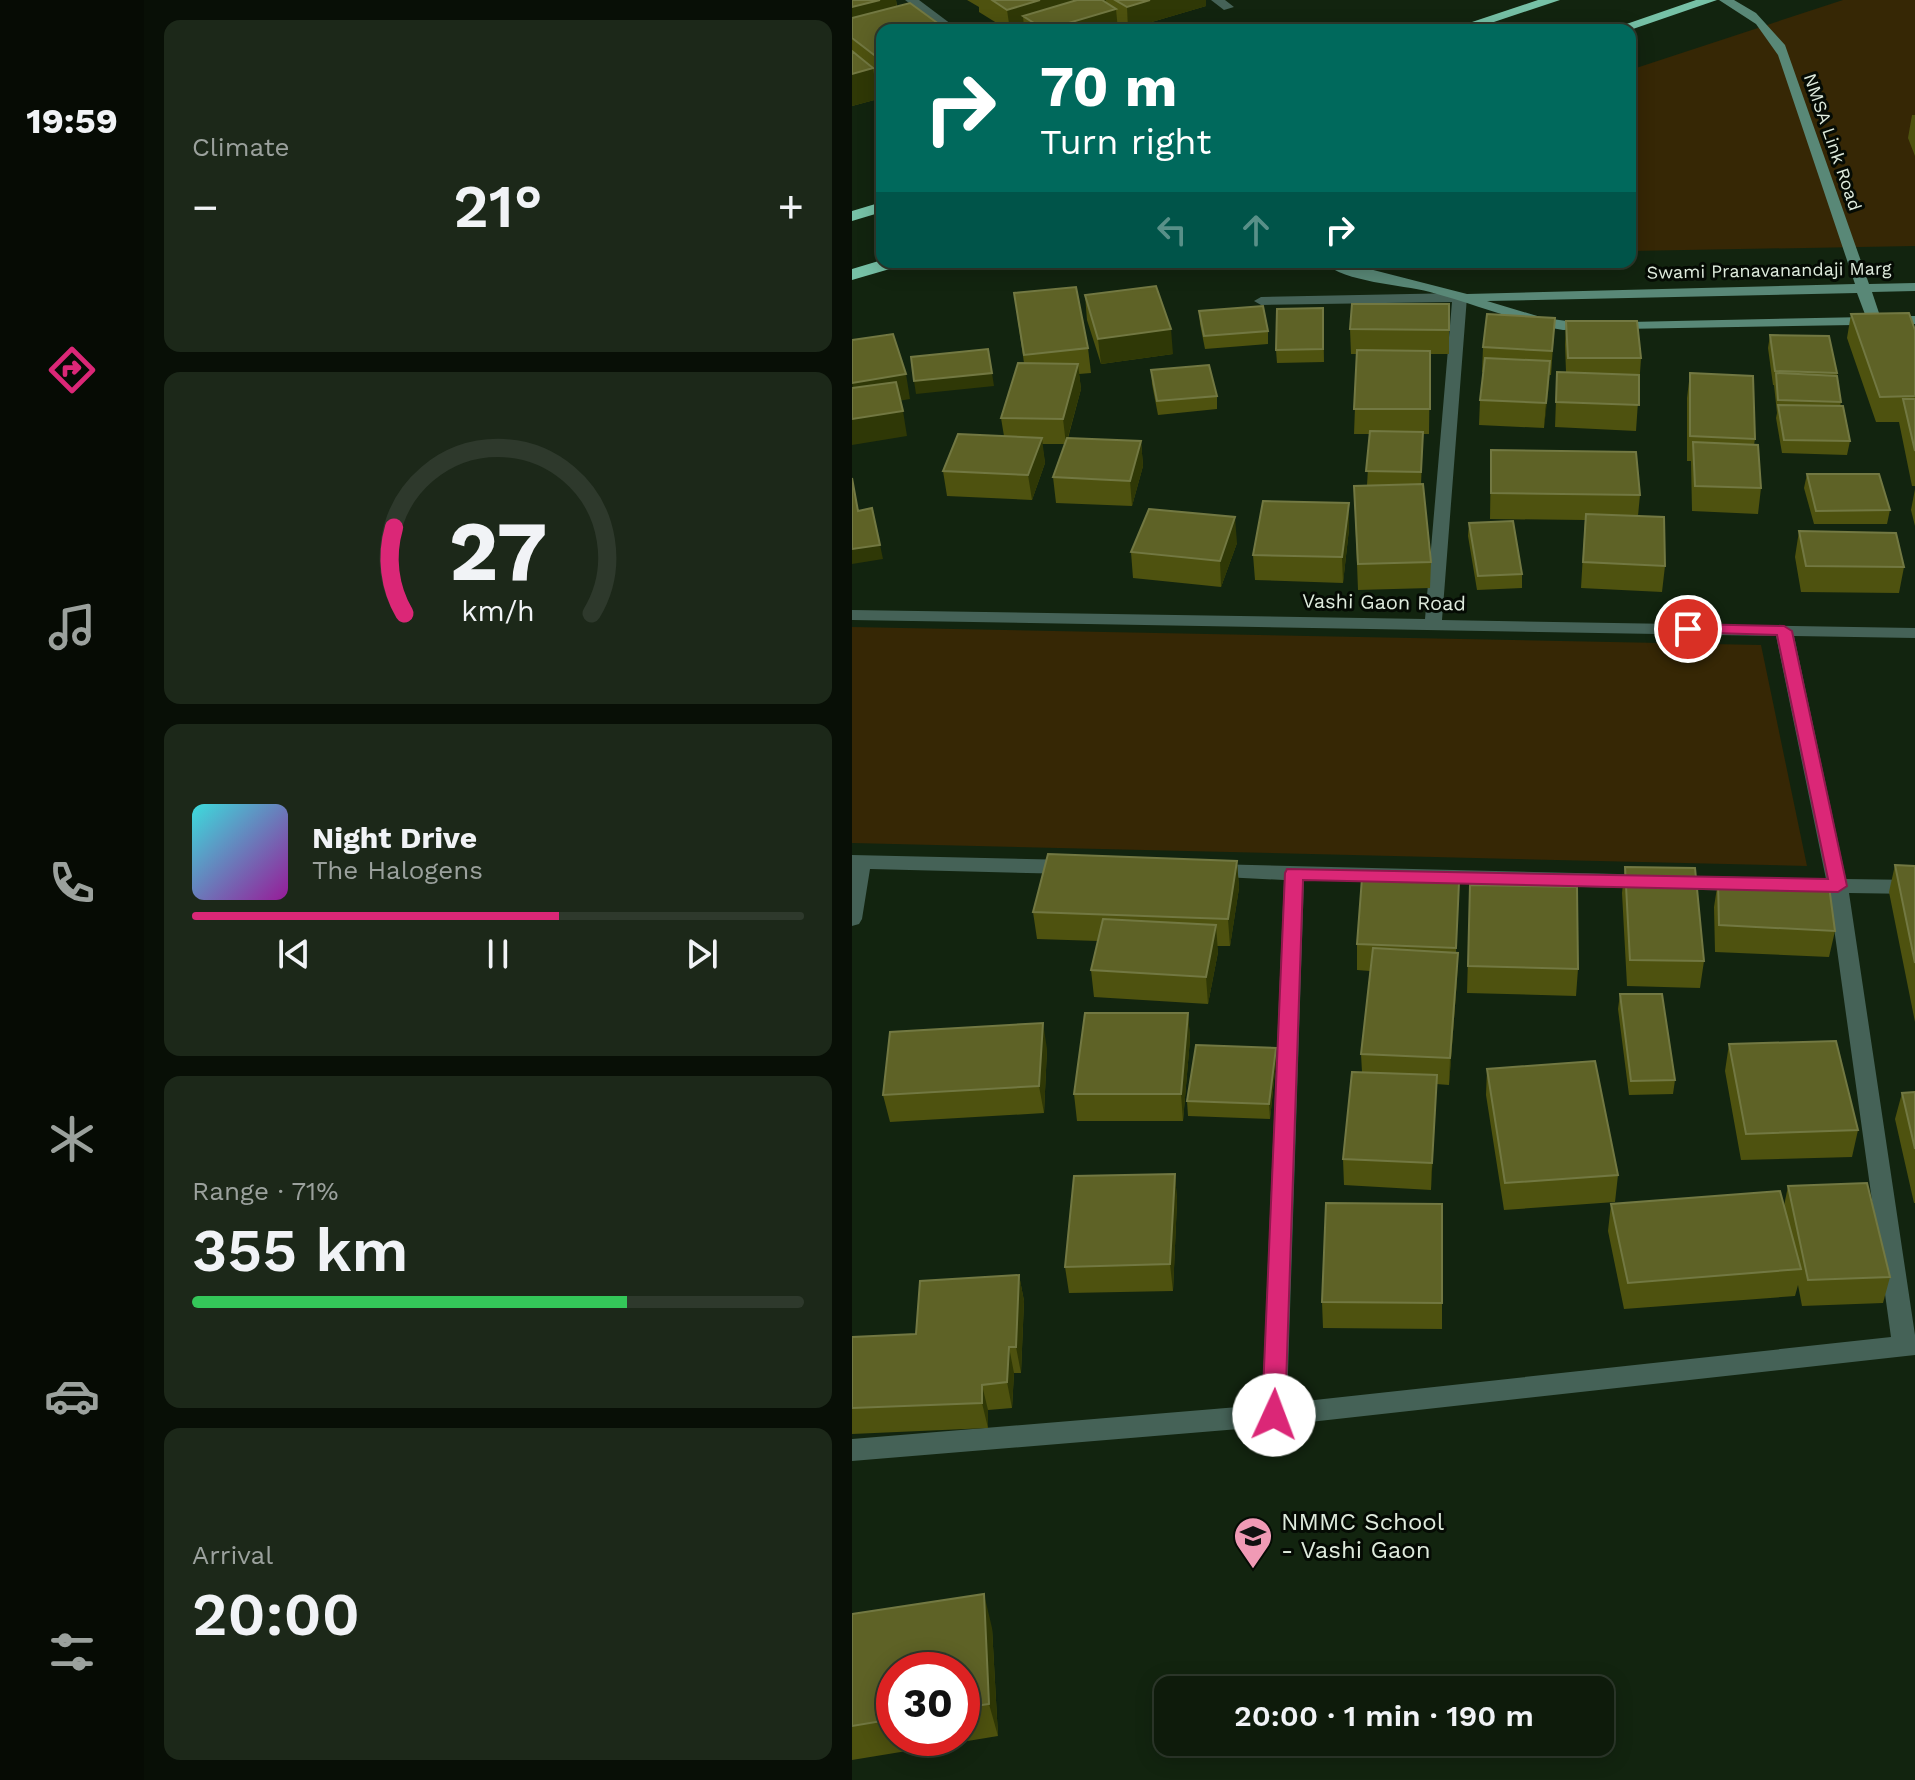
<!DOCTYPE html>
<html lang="en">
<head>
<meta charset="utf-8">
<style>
  body { margin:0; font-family:"Work Sans",sans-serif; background:#1c2819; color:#f1f3f6; height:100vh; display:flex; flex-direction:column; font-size:30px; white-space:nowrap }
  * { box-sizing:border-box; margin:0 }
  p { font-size:26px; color:#9ba19d }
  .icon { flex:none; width:44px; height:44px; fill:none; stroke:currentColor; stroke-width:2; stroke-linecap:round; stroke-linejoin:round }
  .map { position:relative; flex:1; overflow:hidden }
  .details { display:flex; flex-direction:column; gap:20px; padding:20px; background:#080f06; width:708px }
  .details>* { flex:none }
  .top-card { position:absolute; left:24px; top:24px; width:760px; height:244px; border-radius:16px; box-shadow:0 4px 20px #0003,0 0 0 2px #2e392c; background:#00695c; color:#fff; overflow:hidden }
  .speed { position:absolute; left:24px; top:1652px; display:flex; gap:16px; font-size:40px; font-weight:700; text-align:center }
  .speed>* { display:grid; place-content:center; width:104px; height:104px; border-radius:50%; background:#0e1b0b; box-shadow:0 4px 20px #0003,0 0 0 2px #2e392c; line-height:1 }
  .speed .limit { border:12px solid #d22; background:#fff; color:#111 }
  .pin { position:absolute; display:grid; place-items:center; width:68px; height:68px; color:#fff; margin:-34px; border:4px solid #fff; border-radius:50%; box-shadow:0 2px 8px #0007 }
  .me { position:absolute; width:88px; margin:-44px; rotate:2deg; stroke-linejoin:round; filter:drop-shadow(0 0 6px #0008) }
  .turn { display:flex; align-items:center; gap:28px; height:168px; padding:0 32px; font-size:36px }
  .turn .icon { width:104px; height:104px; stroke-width:2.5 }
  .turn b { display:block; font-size:56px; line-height:68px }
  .lanes { display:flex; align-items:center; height:76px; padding:0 32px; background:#0003; justify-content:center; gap:40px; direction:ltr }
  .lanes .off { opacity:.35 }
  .big { font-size:60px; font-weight:600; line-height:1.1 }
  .details .card { flex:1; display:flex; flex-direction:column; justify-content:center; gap:12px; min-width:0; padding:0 28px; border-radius:16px; background:#1c2819 }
  .details .dial { align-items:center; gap:0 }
  .dial svg { height:208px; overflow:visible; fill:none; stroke:#2e392c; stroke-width:7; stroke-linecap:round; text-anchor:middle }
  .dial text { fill:#f1f3f6; stroke:none }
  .song { display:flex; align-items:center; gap:24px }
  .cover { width:96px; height:96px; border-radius:12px; background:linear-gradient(135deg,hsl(180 70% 55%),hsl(300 70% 35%)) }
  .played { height:8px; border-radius:4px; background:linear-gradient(90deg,#db2777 60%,#2e392c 60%) }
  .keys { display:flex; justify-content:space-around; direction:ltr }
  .heat { display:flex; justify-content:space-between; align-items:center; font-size:44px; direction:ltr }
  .charge { height:12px; border-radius:6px; background:linear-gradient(90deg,#34c759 71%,#2e392c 0) }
  .trip { position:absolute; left:302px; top:1676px; width:460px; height:80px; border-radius:16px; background:#0e1b0b; box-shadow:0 4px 20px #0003,0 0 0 2px #2e392c; font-weight:600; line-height:80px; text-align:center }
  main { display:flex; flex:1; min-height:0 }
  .menu { display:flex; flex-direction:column; width:144px; justify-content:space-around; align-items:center; background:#060b04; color:#9ba19d }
  .menu .icon { width:56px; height:56px }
  .menu .current { color:#db2777 }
  .menu b { font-size:36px; color:#f1f3f6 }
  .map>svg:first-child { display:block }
  .green { fill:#362705 }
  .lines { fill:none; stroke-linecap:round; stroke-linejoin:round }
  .street { fill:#456257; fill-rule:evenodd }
  .secondary { fill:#598877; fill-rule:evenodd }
  .highway { fill:#76c1a6; fill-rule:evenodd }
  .wall { fill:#4e520f; fill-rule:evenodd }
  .shaded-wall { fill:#2f3806 }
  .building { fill:#5e6226; stroke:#727842; stroke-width:2 }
  .route { fill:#db2777; stroke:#8e194d; stroke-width:2 }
  .labels { text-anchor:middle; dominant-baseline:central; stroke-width:6; stroke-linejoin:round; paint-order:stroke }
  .far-street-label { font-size:18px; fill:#dfebdd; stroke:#050b04 }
  .street-label { font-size:20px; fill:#dfebdd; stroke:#050b04 }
  .near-poi-label { font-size:24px; fill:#dfebdd; stroke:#050b04; text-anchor:start }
</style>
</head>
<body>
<main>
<nav class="menu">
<b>19:59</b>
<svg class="icon current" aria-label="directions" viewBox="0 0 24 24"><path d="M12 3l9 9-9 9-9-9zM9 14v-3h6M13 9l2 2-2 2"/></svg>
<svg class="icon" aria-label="music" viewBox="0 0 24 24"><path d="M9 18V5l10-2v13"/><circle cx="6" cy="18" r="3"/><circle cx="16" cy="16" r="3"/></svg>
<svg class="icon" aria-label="phone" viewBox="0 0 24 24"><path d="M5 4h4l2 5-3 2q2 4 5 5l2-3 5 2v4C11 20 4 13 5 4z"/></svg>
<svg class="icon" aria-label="climate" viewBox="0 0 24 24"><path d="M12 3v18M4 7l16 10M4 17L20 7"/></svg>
<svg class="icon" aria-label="car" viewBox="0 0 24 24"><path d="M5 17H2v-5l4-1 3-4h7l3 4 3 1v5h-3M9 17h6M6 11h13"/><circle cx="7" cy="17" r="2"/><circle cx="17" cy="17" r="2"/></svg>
<svg class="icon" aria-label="filters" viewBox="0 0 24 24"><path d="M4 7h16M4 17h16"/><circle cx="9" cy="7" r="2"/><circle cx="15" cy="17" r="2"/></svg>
</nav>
<section class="details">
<div class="card"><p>Climate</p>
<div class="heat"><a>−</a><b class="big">21°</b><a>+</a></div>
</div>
<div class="card dial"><svg viewBox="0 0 100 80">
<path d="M14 69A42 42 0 1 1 86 69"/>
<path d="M14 69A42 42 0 0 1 10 36" stroke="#db2777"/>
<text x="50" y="56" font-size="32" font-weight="700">27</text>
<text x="50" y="72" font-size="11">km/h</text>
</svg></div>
<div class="card">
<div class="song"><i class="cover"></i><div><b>Night Drive</b><p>The Halogens</p></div></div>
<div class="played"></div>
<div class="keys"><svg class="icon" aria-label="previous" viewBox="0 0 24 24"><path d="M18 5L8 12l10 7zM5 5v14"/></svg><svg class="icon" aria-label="pause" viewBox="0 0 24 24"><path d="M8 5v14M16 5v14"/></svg><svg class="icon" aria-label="next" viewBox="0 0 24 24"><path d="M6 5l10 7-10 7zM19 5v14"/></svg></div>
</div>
<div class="card"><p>Range · 71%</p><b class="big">355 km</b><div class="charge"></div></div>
<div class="card"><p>Arrival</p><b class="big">20:00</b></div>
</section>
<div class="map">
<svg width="1063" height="1780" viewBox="0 0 1063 1780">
  <rect width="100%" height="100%" fill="#12240f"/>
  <path class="green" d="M991,0H1063V246L778,251V70Z
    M0,627L909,645L955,866L0,843Z"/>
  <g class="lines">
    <path class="street" d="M53,0H67L107,30H93Z
      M359,0H373L382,7L372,10Z
      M608,293L615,297L590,620L1063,628V638L942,636L994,879L1063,880V894L997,893L1063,1335V1355L422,1426L0,1461V1439L410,1405L432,880L352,876L349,871L352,866L359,864L891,877L901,884L891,891L452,880L435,1403L1039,1337L977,892H951L941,885L951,878L974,879L924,636L0,620V610L573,619L600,302L409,305L402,301L409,297Z
      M0,855L219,860L229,867L219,874L18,869L10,919L7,924L0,926Z"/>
    <path class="secondary" d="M867,0H882L904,13L933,45L1017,284L1063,283V291L1020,292L1028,316H1063V324L711,330C665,322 623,304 578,292C548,284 494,283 471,262H490L615,294L1003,284L926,55L904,24ZM1005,293L1014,317L730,323L692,318L635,301Z"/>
    <path class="highway" d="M686,0H708L618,30H596Z
      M844,0H865L778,30H757Z
      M30,202V212L0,221V211Z
      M30,260L51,262L48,266L0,280V269Z"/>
  </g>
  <path class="wall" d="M0,0H44L45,6L30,30V81L22,75L26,99L0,106Z
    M115,0H354V6L276,29L265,22L266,30H172V27L163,30H156L127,12V7Z
    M1060,115H1063V156L1056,138Z
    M162,293L236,348L239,373L227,374L229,389L216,438L289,441L291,466L280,506L204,503L201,477L213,444H190L193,463L180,500L95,496L91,471L152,436L149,418L172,363Z
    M233,295L321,354L249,364L235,320Z
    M471,308L472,362L425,363L424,350Z
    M347,311L416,331V344L353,349L348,324Z
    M999,314L1063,330V486H1060L1047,422H1024L995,338Z
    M703,318L699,375H697L692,428L627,425L628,400L631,372H630L631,347Z
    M714,321L789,358L784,431L703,427L705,372H714L713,345Z
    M498,329L597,330V354H578L577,434H571L569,485L579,562L578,588L506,590L502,486L541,485H515L518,434H502L505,354H499Z
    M918,335L985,373L989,402L988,406L998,441L995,455L930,453L924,418L925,413L922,385H921L916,348Z
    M299,370L365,396V409L306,415L300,384Z
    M838,373L903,439L902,445L909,488L906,514L840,511L839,461H835V398Z
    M639,450L788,495L786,516L813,566L810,592L729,588L733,520L638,519Z
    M955,474L1038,510L1035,524H962L952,488Z
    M1063,489V526L1059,510Z
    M617,523L670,574V588L625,590L616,536Z
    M497,529L491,583L403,580L401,555Z
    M947,531L1052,567L1047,593L949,592L943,557Z
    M385,543L369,587L281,578L279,552Z
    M385,861L387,888L378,946H365L366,952L356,1004L242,997L239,970L246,941L185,939L181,912Z
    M1043,865L1063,866V1022L1037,892Z
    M773,867L852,961L848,988L775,986L770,893Z
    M866,881L983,931L977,957L863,952L862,907Z
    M607,882L604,953H606L605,979L597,1085L584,1084L579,1190L492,1185L491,1159L510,1072L509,1054L518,971L505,970V944Z
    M618,885L726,969L724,996L615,993Z
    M768,994L823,1080L821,1094L777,1095L766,1009Z
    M336,1013L338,1039L331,1121H225L222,1094Z
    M877,1044L1006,1130L1000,1157L889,1160L873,1071Z
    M195,1049L192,1113L38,1122L31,1095Z
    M424,1062L418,1119L336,1116L335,1101Z
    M635,1069L766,1175L763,1202L652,1210L634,1095Z
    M1063,1092V1203H1062L1043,1119L1050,1093Z
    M323,1174L325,1201L321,1291L217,1293L213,1267Z
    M936,1186L1038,1277L1031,1303L950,1306L946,1285L943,1296L772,1309L756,1231L759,1204L932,1206Z
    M167,1275L172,1301L169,1373H162L160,1408L136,1410V1428L0,1434V1337L64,1334Z
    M470,1302L590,1303V1329L471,1328Z
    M0,1614L140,1628L146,1736L0,1760ZM42,1670H110V1738H42Z"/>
  <path class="shaded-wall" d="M28,0H44L46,18L0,30V7Z
    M188,0H231L171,16L172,27L158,30L155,10Z
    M251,0H254L255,11L264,9L266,30H193Z
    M298,0H354V6L276,29L275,7Z
    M21,68L26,99L0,106V74Z
    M319,329L321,354L249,364L246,339Z
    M698,361L697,386L692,428L694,403Z
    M226,364L229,389L214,444L211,419Z
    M140,373L142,386L64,394L62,381Z
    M54,374L58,399L4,408L0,383Z
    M51,411L55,436L0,445V419Z
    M190,438L193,463L180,500L176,475Z
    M289,441L291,466L280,506L278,481Z
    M497,503V529L491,583L490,557Z
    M383,517L385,543L369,587L368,561Z
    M28,545L31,559L0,564V549Z
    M385,861L387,888L378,946L376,919Z
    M364,925L366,952L356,1004L354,977Z
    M606,953L605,979L597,1085L598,1058Z
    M336,1013L338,1039L331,1121L329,1094Z
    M191,1023L195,1049L192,1113L187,1086Z
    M424,1048V1062L418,1119L417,1104Z
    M585,1075L584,1101L579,1190L580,1163Z
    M323,1174L325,1201L321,1291L318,1264Z
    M167,1275L172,1301L169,1373L164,1347Z
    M157,1347L162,1373L160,1408L155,1382Z
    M130,1385L136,1410V1428L130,1403Z
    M132,1594L140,1628L146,1736L137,1704Z"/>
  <path class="building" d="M0,0H28L0,7Z
    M140,0H188L155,10Z
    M225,0H250L264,9L193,30L171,16Z
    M263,0H298L275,7Z
    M58,3L95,30H30V61L0,38V18Z
    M0,51L21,68L0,74Z
    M304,286L319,329L246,339L233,295Z
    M224,287L236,348L172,355L162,293Z
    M500,304H597V330L498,329Z
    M411,306L416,331L352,336L347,311Z
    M471,308V349L424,350L425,309Z
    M1057,313L1063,330V396L1028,397L999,314Z
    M635,314L703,318L700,351L631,347Z
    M714,321H785L789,358H716Z
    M41,334L54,374L0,383V340Z
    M918,335L977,336L985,373L923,371Z
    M136,349L140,373L62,381L59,357Z
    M505,350L578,351V409H502Z
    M633,358L698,361L694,403L628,400Z
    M166,363L226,364L211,419L149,418Z
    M357,365L365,396L305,401L299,370Z
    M705,372L787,375V405L704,402Z
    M838,373L901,376L903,439L838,436Z
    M924,373L985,376L989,402L926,400Z
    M44,382L51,411L0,419V388Z
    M1051,399H1063V451Z
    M926,405L991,406L998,441L932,440Z
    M518,431L571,432L569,472L514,471Z
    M106,434L190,438L176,475L91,471Z
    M215,438L289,441L278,481L201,477Z
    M841,442L906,445L909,488L843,486Z
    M639,450L784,452L788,495L639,493Z
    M955,474H1027L1038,510L964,511Z
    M0,478L6,511L20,508L28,545L0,549Z
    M571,484L579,562L506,564L502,486Z
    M411,501L497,503L490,557L401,555Z
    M297,509L383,517L368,561L279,552Z
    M734,514L812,517L813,566L731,562Z
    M661,521L670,574L626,576L617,523Z
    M947,531L1044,533L1052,567L954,566Z
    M196,854L385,861L376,919L181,912Z
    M1043,865L1063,866V963Z
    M773,867L843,868L852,961L778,960Z
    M510,878L607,882L604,948L505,944Z
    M866,881L977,886L983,931L867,925Z
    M618,885L725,887L726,969L616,966Z
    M251,919L364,925L354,977L239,970Z
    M521,948L606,953L598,1058L509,1054Z
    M768,994H810L823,1080L779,1081Z
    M233,1013H336L329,1094H222Z
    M191,1023L187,1086L31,1095L38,1032Z
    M984,1041L1006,1130L894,1134L877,1044Z
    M344,1045L424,1048L417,1104L335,1101Z
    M743,1061L766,1175L653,1183L635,1069Z
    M500,1072L585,1075L580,1163L491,1159Z
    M1063,1092V1149L1050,1093Z
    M323,1174L318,1264L213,1267L222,1176Z
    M1015,1183L1038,1277L956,1280L936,1186Z
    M928,1191L949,1269L776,1283L759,1204Z
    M474,1203L590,1204V1303L470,1302Z
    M167,1275L164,1347H157L155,1382L130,1385V1403L0,1408V1337L64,1334L68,1281Z
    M132,1594L137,1704L110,1708V1670H42V1719L0,1726V1614Z"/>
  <path class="route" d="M836,624L932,626L940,631L995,886L986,892L451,880L433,1415L430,1422L422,1425L414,1422L410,1415L433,873L435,869L976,879L925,635L831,632L828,629Z"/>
  <defs>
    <g id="school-pin" transform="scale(2)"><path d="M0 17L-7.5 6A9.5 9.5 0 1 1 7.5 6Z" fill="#f09ab5" stroke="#050b04"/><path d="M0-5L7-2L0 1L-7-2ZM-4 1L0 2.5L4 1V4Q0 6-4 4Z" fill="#111"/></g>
  </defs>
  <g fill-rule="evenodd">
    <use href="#school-pin" x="401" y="1536"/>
  </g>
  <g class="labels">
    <g class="far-street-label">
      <text transform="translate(981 142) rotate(71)">NMSA Link Road</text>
      <text transform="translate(917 270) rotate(-1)">Swami Pranavanandaji Marg</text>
    </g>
    <g class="street-label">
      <text transform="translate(532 602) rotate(1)">Vashi Gaon Road</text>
    </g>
    <g class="near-poi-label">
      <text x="429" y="1522">NMMC School<tspan x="429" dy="28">- Vashi Gaon</tspan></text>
    </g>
  </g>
</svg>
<div class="speed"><div class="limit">30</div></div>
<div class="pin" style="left:836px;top:629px;background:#d93025"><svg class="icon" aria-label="arrive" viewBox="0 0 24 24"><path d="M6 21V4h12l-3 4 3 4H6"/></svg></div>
<svg class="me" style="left:422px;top:1415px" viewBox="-20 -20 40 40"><circle r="19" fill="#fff"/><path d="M0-13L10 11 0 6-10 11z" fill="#db2777"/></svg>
<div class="trip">20:00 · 1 min · 190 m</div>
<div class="top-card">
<div class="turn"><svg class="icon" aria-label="right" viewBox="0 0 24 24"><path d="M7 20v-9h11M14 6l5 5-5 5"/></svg><div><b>70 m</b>Turn right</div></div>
<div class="lanes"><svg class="icon off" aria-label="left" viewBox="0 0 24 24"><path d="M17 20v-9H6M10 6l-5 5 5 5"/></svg><svg class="icon off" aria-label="ahead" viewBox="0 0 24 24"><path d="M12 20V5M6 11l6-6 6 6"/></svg><svg class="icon" aria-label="right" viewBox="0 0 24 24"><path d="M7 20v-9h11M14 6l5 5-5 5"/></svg></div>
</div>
</div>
</main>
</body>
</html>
